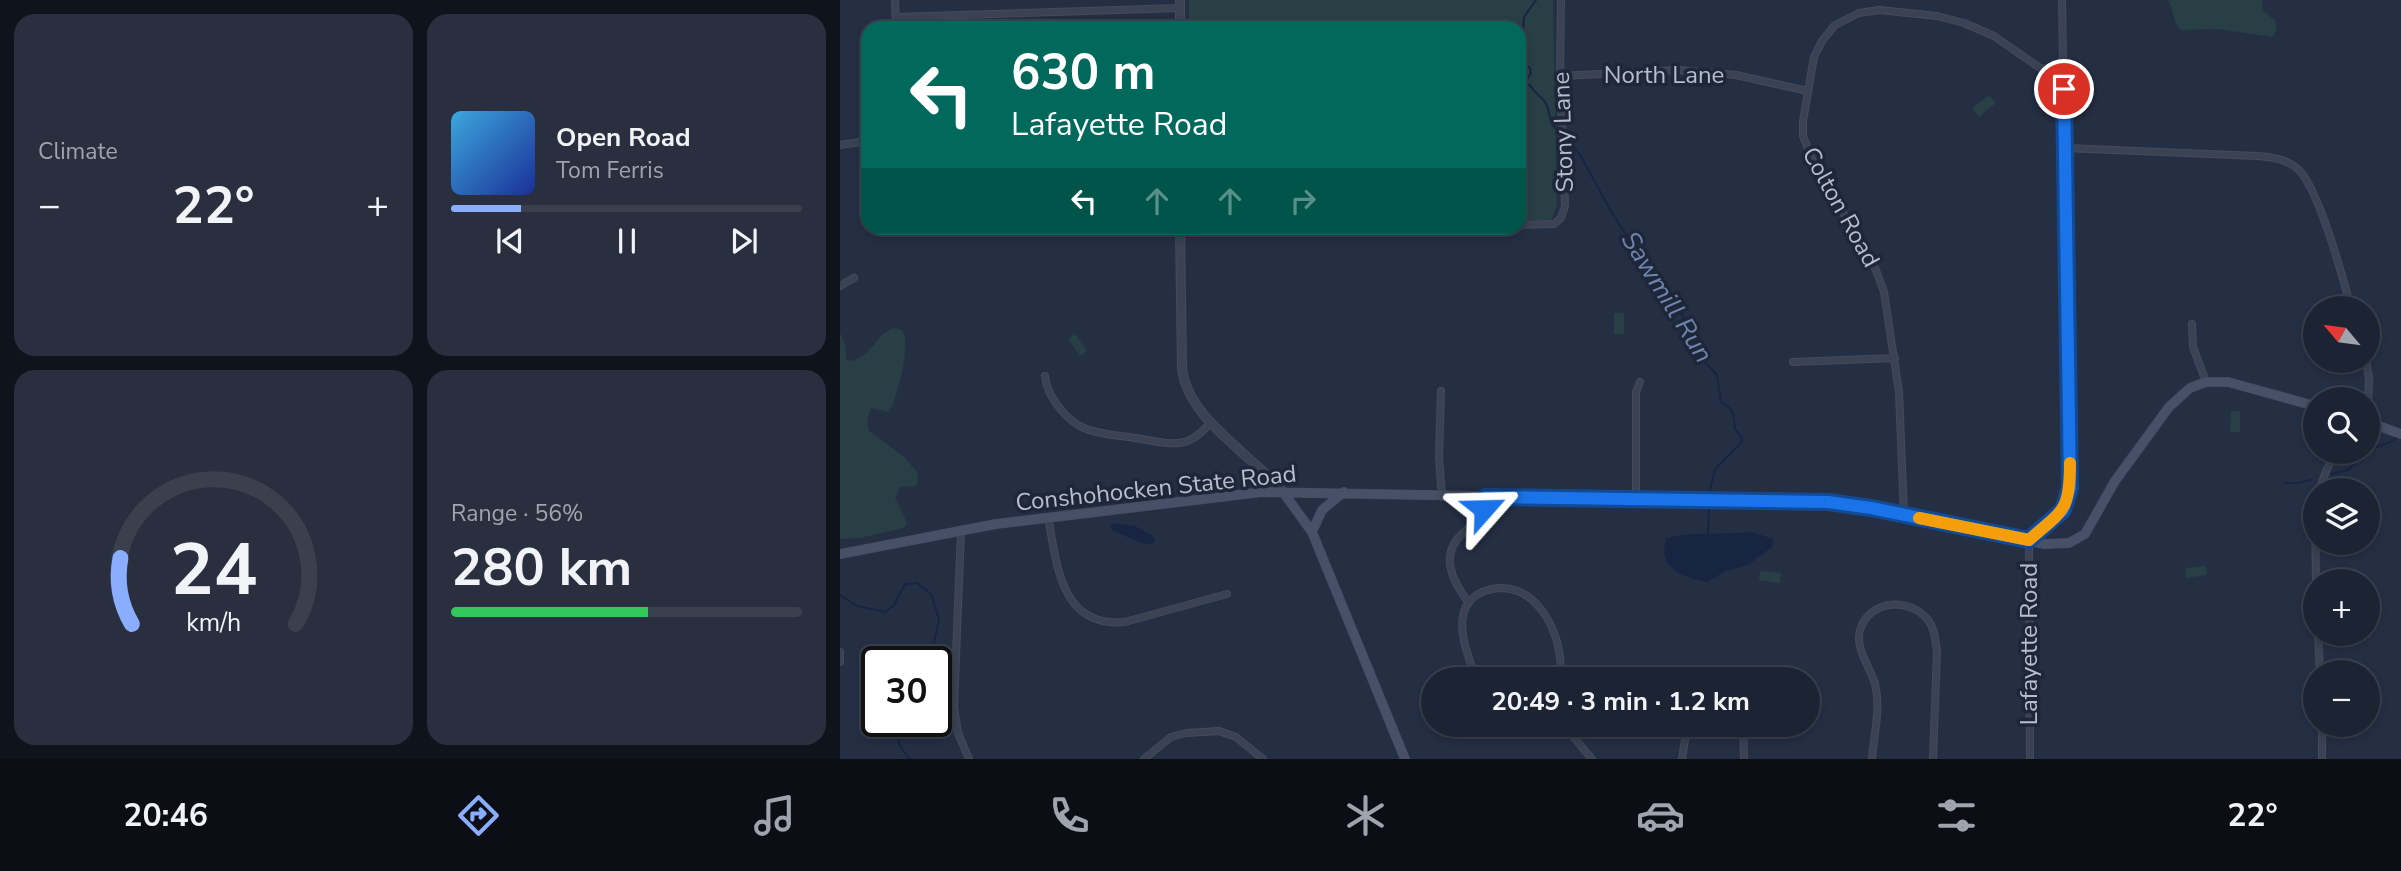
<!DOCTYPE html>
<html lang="en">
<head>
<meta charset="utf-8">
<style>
  body { margin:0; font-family:"Nunito Sans",sans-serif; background:#292f3f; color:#f1f3f6; height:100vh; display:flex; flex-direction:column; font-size:26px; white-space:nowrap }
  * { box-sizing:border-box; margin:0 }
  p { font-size:23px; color:#a0a4ac }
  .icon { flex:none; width:38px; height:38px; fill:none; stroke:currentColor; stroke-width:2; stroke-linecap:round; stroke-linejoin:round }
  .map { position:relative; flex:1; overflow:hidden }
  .side { display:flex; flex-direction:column; gap:14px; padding:14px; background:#0f131c; width:840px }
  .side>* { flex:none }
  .hud { position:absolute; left:21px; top:21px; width:665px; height:214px; border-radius:21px; box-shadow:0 4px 10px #0003,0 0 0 2px #3a404e; background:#00695c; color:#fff; overflow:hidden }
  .needle { width:46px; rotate:299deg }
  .controls { position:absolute; left:1463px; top:296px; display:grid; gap:14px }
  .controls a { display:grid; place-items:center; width:77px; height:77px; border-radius:50%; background:#1c2333; box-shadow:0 4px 10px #0003,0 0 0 2px #3a404e; font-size:35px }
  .speed { position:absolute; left:21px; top:646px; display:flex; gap:14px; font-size:35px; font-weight:700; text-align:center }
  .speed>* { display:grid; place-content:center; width:91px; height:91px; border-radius:50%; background:#1c2333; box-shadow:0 4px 10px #0003,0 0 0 2px #3a404e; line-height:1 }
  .speed .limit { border:4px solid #111; border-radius:10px; background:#fff; color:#111 }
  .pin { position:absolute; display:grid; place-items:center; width:60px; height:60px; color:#fff; margin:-30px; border:4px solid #fff; border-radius:50%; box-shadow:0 2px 7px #0007 }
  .me { position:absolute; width:77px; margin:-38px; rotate:65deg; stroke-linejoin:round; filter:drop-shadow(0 0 5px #0008) }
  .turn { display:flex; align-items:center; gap:24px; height:147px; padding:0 35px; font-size:32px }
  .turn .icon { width:91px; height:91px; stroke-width:2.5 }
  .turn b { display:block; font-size:49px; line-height:60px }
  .lanes { display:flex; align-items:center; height:66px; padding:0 35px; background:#0003; justify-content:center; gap:35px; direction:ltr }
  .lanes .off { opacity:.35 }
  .big { font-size:52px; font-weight:700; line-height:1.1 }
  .side .widget { flex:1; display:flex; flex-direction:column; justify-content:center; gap:10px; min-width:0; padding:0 24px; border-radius:21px; background:#292f3f }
  .side .dial { align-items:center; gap:0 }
  .dial svg { height:182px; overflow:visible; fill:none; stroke:#3a404e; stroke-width:7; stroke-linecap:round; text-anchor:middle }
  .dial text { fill:#f1f3f6; stroke:none }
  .song { display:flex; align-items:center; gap:21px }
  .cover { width:84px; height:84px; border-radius:10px; background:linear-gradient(135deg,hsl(200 70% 55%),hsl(230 70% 35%)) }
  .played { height:7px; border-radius:4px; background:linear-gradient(90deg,#8badfe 20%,#3a404e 20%) }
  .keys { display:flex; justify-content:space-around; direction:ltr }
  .heat { display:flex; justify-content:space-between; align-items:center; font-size:38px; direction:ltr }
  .charge { height:10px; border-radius:5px; background:linear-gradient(90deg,#34c759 56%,#3a404e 0) }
  .side .tiles { flex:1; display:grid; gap:14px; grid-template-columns:repeat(2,1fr) }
  .trip { position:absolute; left:581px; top:667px; width:399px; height:70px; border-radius:35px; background:#1c2333; box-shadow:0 4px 10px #0003,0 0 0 2px #3a404e; font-weight:700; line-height:70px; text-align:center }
  .tab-bar { display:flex; height:112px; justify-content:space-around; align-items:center; background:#0b0e14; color:#a0a4ac }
  .tab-bar .icon { width:49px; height:49px }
  .tab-bar .current { color:#8badfe }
  .tab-bar b { font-size:32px; color:#f1f3f6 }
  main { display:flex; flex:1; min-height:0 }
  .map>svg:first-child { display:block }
  .green { fill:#273f45 }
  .water { fill:#172543 }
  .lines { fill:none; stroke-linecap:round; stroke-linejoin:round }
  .stream { stroke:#172543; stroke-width:2 }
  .minor-casing { stroke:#434b5d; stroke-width:8 }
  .tertiary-casing { stroke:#434b5d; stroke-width:10 }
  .secondary-casing { stroke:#434b5d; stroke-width:10 }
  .minor { stroke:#3a4253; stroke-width:6 }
  .tertiary { stroke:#3a4253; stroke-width:8 }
  .secondary { stroke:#475066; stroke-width:9 }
  .route-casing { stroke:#114b97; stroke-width:18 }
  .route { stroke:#1a73e8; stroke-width:12 }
  .slow { stroke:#f59e0b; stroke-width:12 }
  .labels { text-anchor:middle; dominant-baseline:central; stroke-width:7; stroke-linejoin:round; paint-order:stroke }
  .street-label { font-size:24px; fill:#b7bdcd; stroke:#1e2739 }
  .water-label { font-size:26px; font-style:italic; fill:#6e84ad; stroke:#1e2739 }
</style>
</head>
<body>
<main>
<section class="side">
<div class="tiles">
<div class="widget"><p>Climate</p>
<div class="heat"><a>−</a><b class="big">22°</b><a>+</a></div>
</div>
<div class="widget">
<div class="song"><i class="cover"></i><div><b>Open Road</b><p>Tom Ferris</p></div></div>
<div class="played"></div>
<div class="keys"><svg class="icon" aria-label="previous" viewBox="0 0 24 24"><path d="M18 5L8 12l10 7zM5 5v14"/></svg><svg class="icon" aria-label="pause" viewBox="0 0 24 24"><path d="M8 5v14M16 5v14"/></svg><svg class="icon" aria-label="next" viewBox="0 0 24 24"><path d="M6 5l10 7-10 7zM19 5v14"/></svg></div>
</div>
<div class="widget dial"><svg viewBox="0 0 100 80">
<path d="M14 69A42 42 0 1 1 86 69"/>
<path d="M14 69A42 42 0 0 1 9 40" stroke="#8badfe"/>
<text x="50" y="56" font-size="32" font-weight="700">24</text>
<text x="50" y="72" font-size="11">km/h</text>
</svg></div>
<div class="widget"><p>Range · 56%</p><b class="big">280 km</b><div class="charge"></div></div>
</div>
</section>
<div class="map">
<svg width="1561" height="759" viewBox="0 0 1561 759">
  <rect width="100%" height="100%" fill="#252f44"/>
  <path class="green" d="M349,0H713L717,205L711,220H679V28H349Z
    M1327,0H1422L1423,11L1436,21V32L1432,37L1426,36L1377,29L1341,30C1332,23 1335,8 1327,0Z
    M1149,95L1156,103L1139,117L1132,108Z
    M774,313H784V334H774Z
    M53,328C58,329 60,328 63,332C71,343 57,404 48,412L31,408L27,420L29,431L63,456L78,473L77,484L74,487L61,486L55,498L67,523L64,528L20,538L0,539V333L5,343L6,359L11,361C38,352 31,338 53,328Z
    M235,334L247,351L240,356L228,339Z
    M1391,411H1400V432H1390Z
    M1366,566L1367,575L1346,578L1345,568Z
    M920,571L941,573L940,583L919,580Z"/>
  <path class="water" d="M273,523L295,526L312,535L315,542L312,544L300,543L271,529L270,525Z
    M912,532L933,539L932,547L908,565L886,571L867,582C843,577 817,569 826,539C842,531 890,535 912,532Z"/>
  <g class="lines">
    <path class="stream" d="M679,51L682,46L684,17L696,0
      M679,56L680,61L690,68L691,73L683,85H690C696,95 700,95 705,102C711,111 708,122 716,129
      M726,137L739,153L772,213L814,278L851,327L857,354L877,375L881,402C897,412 892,413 895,429L901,436L902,442L875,469L869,494
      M1528,450C1539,445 1547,446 1556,438
      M1491,474L1508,470L1527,452
      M1444,483H1458L1471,480
      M868,535L869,505
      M0,595L17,606L45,612L54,605L65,584L77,583L91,594L99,619L90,662
      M58,721C53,735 60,749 70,759"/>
    <g class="minor-casing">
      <path id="minor" d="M55,0L56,28
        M56,17L340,8
        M720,76L839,70L896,75L968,91
        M0,145L28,141
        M1225,148L1417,156C1432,157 1446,159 1458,169C1479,189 1503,278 1511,308
        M679,225L714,224L721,218L725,206L720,76L721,0
        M259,228L288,229L347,228
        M0,286L14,278
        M1352,324L1353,347L1366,382
        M1526,360L1529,378L1528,410
        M953,362L1055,358
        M205,376C206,388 211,396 218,406C239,435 262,433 295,438C311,440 329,446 345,442C356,439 363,430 371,423
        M601,391L599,457L602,497
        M1479,490L1487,469L1496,452
        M796,499V392L800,382
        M1064,515L1059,392L1044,292L1036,270L972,159L963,136V121L974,57L982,41L995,25L1019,13L1039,10L1097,16L1124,23L1154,36L1200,68L1223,71
        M208,517C217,564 220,628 285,622L387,594
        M1475,518L1476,581
        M121,531L114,707L118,733L129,759
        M628,602C612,580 599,555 623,533C636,521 643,516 645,497
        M1478,634L1480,672
        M0,652V662
        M636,679C630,660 619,636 623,616C625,604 632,597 642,592C694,571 726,636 720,679
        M861,679C869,675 878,673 886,679
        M654,724C669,737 691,737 707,724
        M718,724L730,733L752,759
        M903,724L904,759
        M304,759L331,737L346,733L379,731L396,737L423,759
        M842,759L846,734L845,724
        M1032,759C1034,734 1041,708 1035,684C1030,667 1013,645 1021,627C1032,599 1071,598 1088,620C1095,629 1095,640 1097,651L1093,759
        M1190,759L1189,540L1223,510L1230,488L1222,0
        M1482,759V724"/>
    </g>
    <g class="tertiary-casing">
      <path id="tertiary" d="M340,28V0
        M340,228L342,368C347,419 412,454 443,492"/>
    </g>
    <g class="secondary-casing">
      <path id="secondary" d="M1528,422L1561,434
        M443,492L472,532L565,759
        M472,532L482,510L504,492
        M0,554L156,524L422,492L988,502L1017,505L1204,544L1229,543L1245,534L1275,481L1329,407L1350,388L1366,382H1388L1475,406"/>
    </g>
    <use href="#minor" class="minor"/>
    <use href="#tertiary" class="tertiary"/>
    <use href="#secondary" class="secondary"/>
  </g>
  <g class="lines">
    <g class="route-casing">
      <path id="route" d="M644,509L645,497L988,502L1031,508L1189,540L1223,510L1230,488L1224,89"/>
    </g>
    <use href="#route" class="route"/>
    <path class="slow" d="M1079,518L1189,540C1223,510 1230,512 1230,463"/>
  </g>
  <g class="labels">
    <g class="street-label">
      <text x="824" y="75">North Lane</text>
      <text transform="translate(723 132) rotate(-92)">Stony Lane</text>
      <text transform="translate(1001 207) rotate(61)">Colton Road</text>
      <text transform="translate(316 488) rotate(-6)">Conshohocken State Road</text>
      <text transform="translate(1189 644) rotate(-90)">Lafayette Road</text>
    </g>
    <g class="water-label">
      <text transform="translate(827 297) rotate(58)">Sawmill Run</text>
    </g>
  </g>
</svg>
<div class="controls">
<a><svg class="needle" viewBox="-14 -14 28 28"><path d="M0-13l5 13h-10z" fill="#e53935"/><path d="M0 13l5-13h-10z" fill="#a0a4ac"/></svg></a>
<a><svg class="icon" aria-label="search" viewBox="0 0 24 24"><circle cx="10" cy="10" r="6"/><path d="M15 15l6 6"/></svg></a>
<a><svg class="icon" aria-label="layers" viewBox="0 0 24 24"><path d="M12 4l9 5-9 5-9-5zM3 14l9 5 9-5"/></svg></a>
<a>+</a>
<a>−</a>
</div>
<div class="speed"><div class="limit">30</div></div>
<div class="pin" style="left:1224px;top:89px;background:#d93025"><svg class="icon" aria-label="arrive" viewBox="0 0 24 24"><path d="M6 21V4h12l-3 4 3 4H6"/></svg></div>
<svg class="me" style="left:644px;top:509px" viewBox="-20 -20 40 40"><path d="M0-17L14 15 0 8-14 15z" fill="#1a73e8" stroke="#fff" stroke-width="4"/></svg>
<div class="trip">20:49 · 3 min · 1.2 km</div>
<div class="hud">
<div class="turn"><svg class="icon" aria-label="left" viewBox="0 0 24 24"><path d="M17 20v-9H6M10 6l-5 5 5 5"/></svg><div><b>630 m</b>Lafayette Road</div></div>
<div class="lanes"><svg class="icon" aria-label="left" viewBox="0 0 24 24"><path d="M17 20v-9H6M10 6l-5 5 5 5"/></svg><svg class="icon off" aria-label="ahead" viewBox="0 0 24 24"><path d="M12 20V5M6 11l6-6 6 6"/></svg><svg class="icon off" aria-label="ahead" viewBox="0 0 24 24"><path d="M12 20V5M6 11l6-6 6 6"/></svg><svg class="icon off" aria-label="right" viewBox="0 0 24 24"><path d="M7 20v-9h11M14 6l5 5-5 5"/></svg></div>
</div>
</div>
</main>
<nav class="tab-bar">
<b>20:46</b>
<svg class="icon current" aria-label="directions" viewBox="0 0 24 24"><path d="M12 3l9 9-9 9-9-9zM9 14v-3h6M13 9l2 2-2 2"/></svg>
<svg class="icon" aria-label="music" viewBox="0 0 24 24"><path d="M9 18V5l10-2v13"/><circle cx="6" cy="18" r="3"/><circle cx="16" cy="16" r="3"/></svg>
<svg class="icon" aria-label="phone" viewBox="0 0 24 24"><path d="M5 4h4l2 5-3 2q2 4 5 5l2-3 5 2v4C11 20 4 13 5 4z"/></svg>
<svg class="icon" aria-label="climate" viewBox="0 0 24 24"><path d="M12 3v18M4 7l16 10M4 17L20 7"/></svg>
<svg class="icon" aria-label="car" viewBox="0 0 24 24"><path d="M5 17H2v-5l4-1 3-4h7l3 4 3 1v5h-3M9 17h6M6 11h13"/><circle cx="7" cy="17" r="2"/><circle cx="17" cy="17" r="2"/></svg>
<svg class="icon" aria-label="filters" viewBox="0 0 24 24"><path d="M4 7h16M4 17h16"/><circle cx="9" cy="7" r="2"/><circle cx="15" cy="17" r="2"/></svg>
<b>22°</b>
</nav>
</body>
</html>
